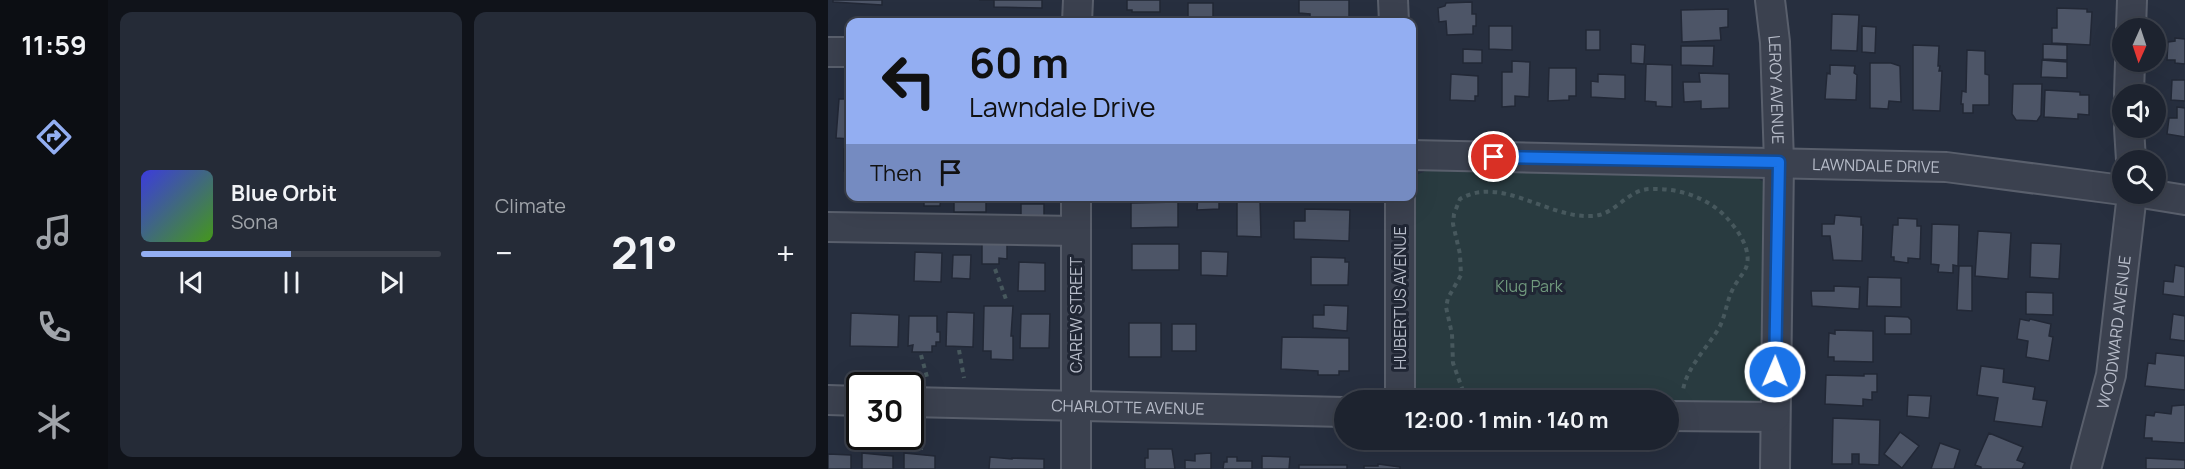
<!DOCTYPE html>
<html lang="en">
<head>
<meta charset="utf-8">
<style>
  body { margin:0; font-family:Manrope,sans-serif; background:#252b37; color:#f1f3f6; height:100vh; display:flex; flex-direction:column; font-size:22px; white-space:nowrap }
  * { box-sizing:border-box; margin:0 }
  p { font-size:20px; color:#a0a4aa }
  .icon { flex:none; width:33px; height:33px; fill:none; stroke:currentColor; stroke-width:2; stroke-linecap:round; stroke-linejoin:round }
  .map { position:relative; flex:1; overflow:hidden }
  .drawer { display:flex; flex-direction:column; gap:12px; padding:12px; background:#10131a; width:720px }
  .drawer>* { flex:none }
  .hud { position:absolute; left:18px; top:18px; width:570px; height:183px; border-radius:12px; box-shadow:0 6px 24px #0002,0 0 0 2px #3b404b; background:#93aef2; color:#111; overflow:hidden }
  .needle { width:39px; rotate:183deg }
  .buttons { position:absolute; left:1284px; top:18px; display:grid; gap:12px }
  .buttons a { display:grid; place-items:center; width:54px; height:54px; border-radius:50%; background:#1d232f; box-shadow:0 6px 24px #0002,0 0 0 2px #3b404b; font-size:30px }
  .speed { position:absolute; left:18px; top:372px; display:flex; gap:12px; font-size:30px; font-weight:700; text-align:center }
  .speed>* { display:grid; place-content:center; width:78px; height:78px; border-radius:50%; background:#1d232f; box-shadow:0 6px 24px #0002,0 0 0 2px #3b404b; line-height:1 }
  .speed .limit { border:3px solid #111; border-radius:9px; background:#fff; color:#111 }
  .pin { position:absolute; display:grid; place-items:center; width:51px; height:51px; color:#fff; margin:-26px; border:3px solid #fff; border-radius:50%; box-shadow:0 2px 6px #0007 }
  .me { position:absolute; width:66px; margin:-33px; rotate:1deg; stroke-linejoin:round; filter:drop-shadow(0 0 4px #0008) }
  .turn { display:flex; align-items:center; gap:21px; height:126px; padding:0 24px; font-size:27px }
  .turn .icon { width:78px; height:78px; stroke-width:2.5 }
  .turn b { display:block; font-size:42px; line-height:51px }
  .then { display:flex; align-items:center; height:57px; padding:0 24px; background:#0003; gap:12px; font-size:22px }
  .big { font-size:45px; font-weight:700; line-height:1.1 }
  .drawer .widget { flex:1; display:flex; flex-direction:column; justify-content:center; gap:9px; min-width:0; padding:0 21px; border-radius:12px; background:#252b37 }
  .song { display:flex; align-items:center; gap:18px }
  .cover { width:72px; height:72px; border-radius:9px; background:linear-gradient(135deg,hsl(240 70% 55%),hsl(100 70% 35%)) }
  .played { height:6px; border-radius:3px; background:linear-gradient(90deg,#93aef2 50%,#3b404b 50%) }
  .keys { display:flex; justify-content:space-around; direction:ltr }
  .heat { display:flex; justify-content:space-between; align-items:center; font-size:33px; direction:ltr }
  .drawer .tiles { flex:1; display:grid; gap:12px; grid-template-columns:repeat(2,1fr) }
  .trip { position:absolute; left:506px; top:390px; width:345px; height:60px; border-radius:30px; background:#1d232f; box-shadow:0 6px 24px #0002,0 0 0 2px #3b404b; font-weight:700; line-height:60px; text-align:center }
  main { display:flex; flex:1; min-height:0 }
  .tab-bar { display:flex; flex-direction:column; width:108px; justify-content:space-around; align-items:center; background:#0c0e13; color:#a0a4aa }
  .tab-bar .icon { width:42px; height:42px }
  .tab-bar .active { color:#93aef2 }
  .tab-bar b { font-size:27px; color:#f1f3f6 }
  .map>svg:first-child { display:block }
  .green { fill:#293b40 }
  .building { fill:#4d5567; stroke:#222836; stroke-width:1.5 }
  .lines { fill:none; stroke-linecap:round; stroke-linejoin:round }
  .minor-casing { stroke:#595f6c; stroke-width:32 }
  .path { stroke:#47585d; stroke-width:4; stroke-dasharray:4.5 4.5; stroke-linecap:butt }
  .minor { stroke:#3b414f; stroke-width:28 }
  .route-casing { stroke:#114b97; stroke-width:15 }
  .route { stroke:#1a73e8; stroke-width:10 }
  .labels { text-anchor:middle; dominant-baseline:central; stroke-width:6; stroke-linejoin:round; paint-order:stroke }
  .street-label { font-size:16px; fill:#b7bcc9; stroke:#202634 }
  .park-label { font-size:16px; fill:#70997d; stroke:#202634 }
</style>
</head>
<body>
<main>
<nav class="tab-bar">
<b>11:59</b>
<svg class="icon active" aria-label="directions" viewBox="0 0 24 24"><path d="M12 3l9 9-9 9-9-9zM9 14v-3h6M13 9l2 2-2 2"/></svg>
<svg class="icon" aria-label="music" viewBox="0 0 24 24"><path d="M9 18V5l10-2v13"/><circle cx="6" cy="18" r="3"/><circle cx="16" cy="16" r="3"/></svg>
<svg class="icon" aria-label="phone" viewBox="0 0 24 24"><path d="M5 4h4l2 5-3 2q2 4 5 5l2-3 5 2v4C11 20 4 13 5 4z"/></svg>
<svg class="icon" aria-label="climate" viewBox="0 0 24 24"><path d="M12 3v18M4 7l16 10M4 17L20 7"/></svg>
</nav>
<section class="drawer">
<div class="tiles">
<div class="widget">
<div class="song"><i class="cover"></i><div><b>Blue Orbit</b><p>Sona</p></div></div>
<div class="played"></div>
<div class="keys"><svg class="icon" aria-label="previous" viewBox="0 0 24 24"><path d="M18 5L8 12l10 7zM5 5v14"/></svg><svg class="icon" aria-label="pause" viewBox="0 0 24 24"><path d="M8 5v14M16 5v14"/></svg><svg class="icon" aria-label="next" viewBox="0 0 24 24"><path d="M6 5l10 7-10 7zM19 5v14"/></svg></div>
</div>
<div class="widget"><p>Climate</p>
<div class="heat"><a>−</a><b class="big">21°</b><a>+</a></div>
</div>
</div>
</section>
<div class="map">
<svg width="1357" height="469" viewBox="0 0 1357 469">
  <rect width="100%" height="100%" fill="#272f3f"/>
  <path class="green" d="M600,170L924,174L937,183L934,396L931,401L923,404L840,400L588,397L584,391L583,381L585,182L586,176Z"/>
  <path class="building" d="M5,0H54V5L5,2Z
    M151,0H214V8L166,7V0Z
    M299,0H332V12H304V10H299Z
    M471,0H521V18H515V21L482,22V14L471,13Z
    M644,2V14H648V26H645V34L619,35L618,21L611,22L610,8L617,6L618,3Z
    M360,3H385V21L360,20Z
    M1229,8L1259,9V12H1264L1262,45L1224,43V28H1229Z
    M900,9V27L892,28L893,40L854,42L853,10Z
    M1004,14L1031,15L1029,51L1003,50Z
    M661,26H684V50L661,49Z
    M1034,26L1048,27L1047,53L1034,52Z
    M758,30H772V50H758Z
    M1347,38L1357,39V64L1347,63V60H1339L1340,42L1347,41Z
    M803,44L817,45L816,64L803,63Z
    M1215,44L1239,45V60L1215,59Z
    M1085,45L1111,46L1110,66H1112L1111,71H1114L1112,111L1085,110Z
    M853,46H886L885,66L853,65Z
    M635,49L654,50V63H635Z
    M1139,50L1157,51V74L1161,75V105H1145V113H1135V104H1133L1134,91L1138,92Z
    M1214,60L1239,62V78L1213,77Z
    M684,61L702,62L701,97L687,96V106L674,107V72H684Z
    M1042,63H1063L1072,66L1073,102L1061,101L1060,109L1042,108Z
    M818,64L844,65V107L828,106V102L817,101Z
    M1002,65L1027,66L1026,73L1029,75L1028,100L997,99L999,73L1002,74Z
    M721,68H748V96H741V100L720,101Z
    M871,73L901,74V108L873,109V101L856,102L855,82H872Z
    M623,74L650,76V96H647V101L622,100Z
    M770,74L797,75V99L763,97V81L770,82Z
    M1344,80H1357V101L1343,100Z
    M1185,84H1214L1213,115L1209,121L1188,120L1184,114Z
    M1217,90L1252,92V95H1261V115L1250,114V119L1216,117Z
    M11,99H22V139L8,138Z
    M1349,107L1357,108V137L1339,134L1341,118H1349Z
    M16,149H22V171H16Z
    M96,196H113L112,206H96Z
    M126,196H158V212H126Z
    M370,196H391V209L369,210Z
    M409,199L432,200L433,237L409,236Z
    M350,202V227L303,228V203Z
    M193,204H216V222L193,221Z
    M477,209L522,210L521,241L466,239V221H477Z
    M1007,215L1033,217V225H1035L1034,261L1005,260L1002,236H994V224H1006Z
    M1070,218L1089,219V226H1093L1092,259L1080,258V263L1066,261V257H1063L1065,225H1070Z
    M1104,224L1131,225L1130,266L1125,265V273L1110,272L1111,265L1103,264Z
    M1150,231L1183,233L1180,279L1147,276Z
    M154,243H179V259L171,258V264H154Z
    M1203,243L1233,244L1231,279L1202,277Z
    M304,244H351V270H304Z
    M373,251L400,252L399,276L373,275Z
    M87,252L114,253L113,282L86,281Z
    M125,255H143L142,279L124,278Z
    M483,257L517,258V262H521L520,285H483Z
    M191,262L217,263V291H190Z
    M1347,265L1357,267V297L1335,294L1336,281L1345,282Z
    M1131,266H1144V311L1129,310Z
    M1040,277L1073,278V307L1039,306Z
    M1006,286L1032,287L1031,309L984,306L983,291H1006Z
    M1198,292L1225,293V315L1198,314Z
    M496,305L520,306L519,331L485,328V315H496Z
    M156,306H185L183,336H185V360L163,359V351H155Z
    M119,312L146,313L145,347L118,346Z
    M23,313L71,315L70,347L22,346Z
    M193,314H222L221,348H192Z
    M1345,314L1357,316V341L1342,339Z
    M81,316H109V332H112V342H108V346H104V352H84L85,345L80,346Z
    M1057,316L1080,317L1083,320V334H1057Z
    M1192,319L1201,321L1202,319L1223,324L1221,336L1225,337L1221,361L1198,357L1200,341L1189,339Z
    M301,323H333V357H301Z
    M344,324H368V351H344Z
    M1007,330L1045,331V362L1006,361V357H1000L1001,333L1007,334Z
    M454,337L521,338V371H511V375H490V371L453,369Z
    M1328,353L1357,356V390L1317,386L1320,363L1327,364Z
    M1153,366L1176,369L1175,382L1207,387L1205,399L1219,401L1214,427L1166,421L1170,398L1149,395Z
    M1036,374H1049V392H1044V400L1035,399V406L997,404L998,375L1036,376Z
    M1080,395L1103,396L1101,418L1079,416Z
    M1355,405H1357V443L1324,441V438H1316L1318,415L1326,416L1327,412L1343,414L1344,406Z
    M1005,418L1052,420L1051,465L1031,464V454H1024V464H1004Z
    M1072,432L1091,446L1074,468L1056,454Z
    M1161,433L1195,447L1189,460L1197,463L1194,469H1153V467L1147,465Z
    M1112,443L1132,450L1126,469H1103Z
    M320,449H344L347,469H317V458H320Z
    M34,453L65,456V469H34Z
    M76,453L107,456V469H76Z
    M383,453V469H357V460L367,461V454Z
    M0,454L23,455V469H0Z
    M434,456L462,457L461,469H434Z
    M162,457L184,459V458L216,459V469H161Z
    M399,457H409V461H424V469H395L396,462H399Z
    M1318,458L1357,460V469H1318Z
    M550,464L572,467V469H536V466H550Z
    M471,465H519V469H471Z"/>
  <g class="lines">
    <g class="minor-casing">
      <g id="minor">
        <path d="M565,0L566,22"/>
        <path id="s1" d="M942,0L947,42L951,162L947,469"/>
        <path d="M249,22L250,0"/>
        <path d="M1303,28L1304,0"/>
        <path d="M0,52H22"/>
        <path d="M1301,94L1302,62"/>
        <path d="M1301,128L1303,160"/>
        <path id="s2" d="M584,155L1118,167L1294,190"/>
        <path d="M1320,194L1357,200"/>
        <path d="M0,227L248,231"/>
        <path d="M0,400L32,401"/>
        <path d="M572,400V196"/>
        <path id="s3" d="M82,402L516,412"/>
        <path d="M840,416L947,417"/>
        <path d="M248,469V196"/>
        <path id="s4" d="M1258,469L1283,375L1304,194"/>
      </g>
    </g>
    <path class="path" d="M167,269L179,302
      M131,350L136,378
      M93,355L99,377
      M635,391L625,363L624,334L618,307L620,298L633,275L632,254L625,224L626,214L632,199C673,175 719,218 763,216C788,216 798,189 823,189C850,188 879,197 898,217C910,230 926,252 917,270C912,278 906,285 903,293C898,305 897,317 891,328C879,348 859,367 855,390
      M50,449V436
      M93,450L94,427"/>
    <use href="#minor" class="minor"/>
  </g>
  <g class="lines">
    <g class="route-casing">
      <path id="route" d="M666,157L951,162L947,372"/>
    </g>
    <use href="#route" class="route"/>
  </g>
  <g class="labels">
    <g class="street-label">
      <text stroke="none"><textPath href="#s1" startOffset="90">LEROY AVENUE</textPath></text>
      <text stroke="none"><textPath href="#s2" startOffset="464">LAWNDALE DRIVE</textPath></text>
      <text transform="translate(572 298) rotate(-90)">HUBERTUS AVENUE</text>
      <text transform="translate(248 315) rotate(-90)">CAREW STREET</text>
      <text stroke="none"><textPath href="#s4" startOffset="140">WOODWARD AVENUE</textPath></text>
      <text stroke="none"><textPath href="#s3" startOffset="218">CHARLOTTE AVENUE</textPath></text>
    </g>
    <g class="park-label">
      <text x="701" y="286">Klug Park</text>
    </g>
  </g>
</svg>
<div class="buttons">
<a><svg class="needle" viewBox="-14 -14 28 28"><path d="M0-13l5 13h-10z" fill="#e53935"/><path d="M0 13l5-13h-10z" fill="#a0a4aa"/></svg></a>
<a><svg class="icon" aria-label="sound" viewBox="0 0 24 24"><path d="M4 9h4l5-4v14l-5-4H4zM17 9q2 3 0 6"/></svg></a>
<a><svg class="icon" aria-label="search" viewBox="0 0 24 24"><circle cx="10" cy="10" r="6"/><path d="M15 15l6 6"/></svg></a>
</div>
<div class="speed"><div class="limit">30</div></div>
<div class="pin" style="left:666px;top:157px;background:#d93025"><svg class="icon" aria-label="arrive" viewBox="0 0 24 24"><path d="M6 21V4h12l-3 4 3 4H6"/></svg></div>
<svg class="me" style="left:947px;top:372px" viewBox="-20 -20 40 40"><circle r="17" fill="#1a73e8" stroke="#fff" stroke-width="3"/><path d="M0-11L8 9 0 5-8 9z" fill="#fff"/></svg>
<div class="trip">12:00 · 1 min · 140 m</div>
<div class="hud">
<div class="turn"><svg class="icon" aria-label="left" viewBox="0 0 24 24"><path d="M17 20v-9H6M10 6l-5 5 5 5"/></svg><div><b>60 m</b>Lawndale Drive</div></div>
<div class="then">Then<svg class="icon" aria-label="arrive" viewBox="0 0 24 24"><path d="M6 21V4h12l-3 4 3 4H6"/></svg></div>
</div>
</div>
</main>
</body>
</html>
